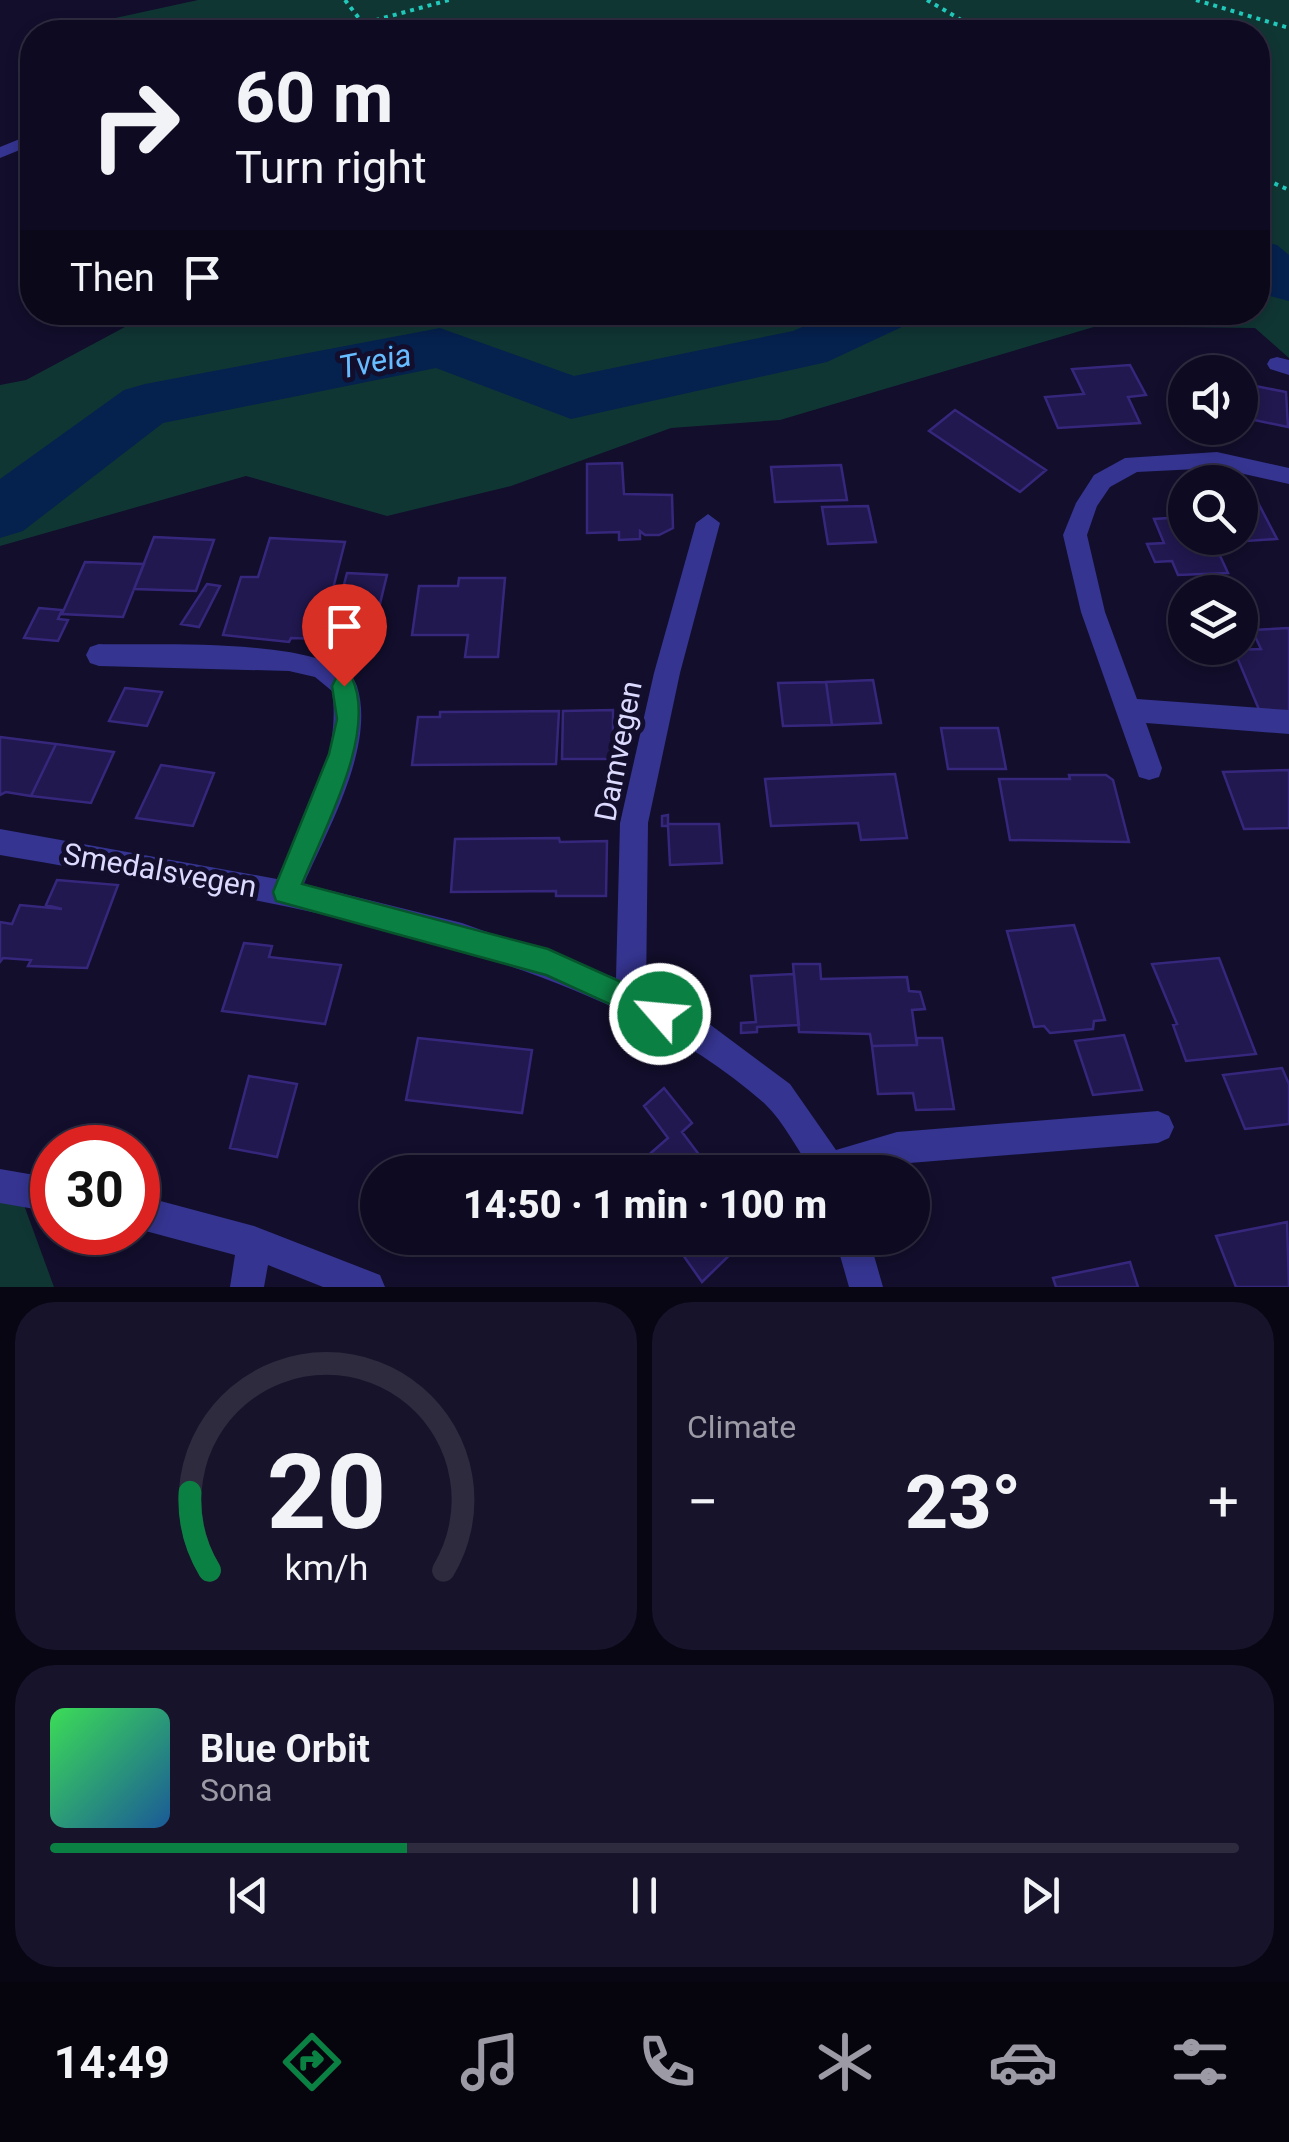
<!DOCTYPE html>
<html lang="en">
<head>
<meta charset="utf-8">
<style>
  body { margin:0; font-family:Roboto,sans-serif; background:#17132a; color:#f1f3f6; height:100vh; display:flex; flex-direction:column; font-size:38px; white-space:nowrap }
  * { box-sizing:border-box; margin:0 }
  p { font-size:32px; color:#9b9aa5 }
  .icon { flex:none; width:55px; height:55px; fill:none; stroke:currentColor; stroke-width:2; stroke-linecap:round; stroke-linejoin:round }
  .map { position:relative; height:1287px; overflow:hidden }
  .panel { display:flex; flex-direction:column; gap:15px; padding:15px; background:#080612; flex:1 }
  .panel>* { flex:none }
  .hud { position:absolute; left:20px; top:20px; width:1250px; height:305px; border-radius:40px; box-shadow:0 5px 15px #0003,0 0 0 2px #2e2b3f; background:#0e0a21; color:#f1f3f6; overflow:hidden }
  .fabs { position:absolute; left:1168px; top:355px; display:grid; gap:20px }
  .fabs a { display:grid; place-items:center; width:90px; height:90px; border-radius:50%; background:#0e0a21; box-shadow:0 5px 15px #0003,0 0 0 2px #2e2b3f; font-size:50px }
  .speed { position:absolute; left:30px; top:1125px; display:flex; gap:20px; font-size:50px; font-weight:700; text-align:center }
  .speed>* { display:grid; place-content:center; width:130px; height:130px; border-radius:50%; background:#0e0a21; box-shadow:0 5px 15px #0003,0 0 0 2px #2e2b3f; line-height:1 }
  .speed .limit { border:15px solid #d22; background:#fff; color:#111 }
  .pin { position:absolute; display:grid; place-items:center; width:85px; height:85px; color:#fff; margin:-102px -42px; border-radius:50% 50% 50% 0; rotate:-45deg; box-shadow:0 0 10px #0007 }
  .pin .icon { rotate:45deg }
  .me { position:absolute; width:110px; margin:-55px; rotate:297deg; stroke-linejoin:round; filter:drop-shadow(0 0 8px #0008) }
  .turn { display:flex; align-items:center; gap:35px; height:210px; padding:0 50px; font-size:45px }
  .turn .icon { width:130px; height:130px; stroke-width:2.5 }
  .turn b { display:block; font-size:70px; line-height:85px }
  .then { display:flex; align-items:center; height:95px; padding:0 50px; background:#0003; gap:20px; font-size:38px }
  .big { font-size:75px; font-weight:800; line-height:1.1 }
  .panel .tile { flex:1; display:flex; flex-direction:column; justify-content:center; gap:15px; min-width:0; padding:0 35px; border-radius:40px; background:#17132a }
  .panel .dial { align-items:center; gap:0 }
  .dial svg { height:260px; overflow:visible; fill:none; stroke:#2e2b3f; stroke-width:7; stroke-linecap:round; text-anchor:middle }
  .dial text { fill:#f1f3f6; stroke:none }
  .song { display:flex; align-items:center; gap:30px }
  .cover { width:120px; height:120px; border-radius:15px; background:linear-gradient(135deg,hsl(130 70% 55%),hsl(210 70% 35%)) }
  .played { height:10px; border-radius:5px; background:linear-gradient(90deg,#0b8043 30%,#2e2b3f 30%) }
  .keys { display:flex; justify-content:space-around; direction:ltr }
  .heat { display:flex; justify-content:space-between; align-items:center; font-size:55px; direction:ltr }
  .panel .tiles { flex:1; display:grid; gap:15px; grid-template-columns:1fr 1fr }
  .tile:last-child { grid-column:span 2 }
  .trip { position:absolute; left:360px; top:1155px; width:570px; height:100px; border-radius:50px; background:#0e0a21; box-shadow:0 5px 15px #0003,0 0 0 2px #2e2b3f; font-weight:800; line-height:100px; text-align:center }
  .menu { display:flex; height:160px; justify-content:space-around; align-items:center; background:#06040d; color:#9b9aa5 }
  .menu .icon { width:70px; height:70px }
  .menu .active { color:#0b8043 }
  .menu b { font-size:45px; color:#f1f3f6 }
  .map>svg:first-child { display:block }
  .green { fill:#103634 }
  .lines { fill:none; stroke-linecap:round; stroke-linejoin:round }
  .river { fill:#05214e; fill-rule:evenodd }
  .building { fill:#21184f; stroke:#36277d; stroke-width:2.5 }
  .path { stroke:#22c9bb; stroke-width:4; stroke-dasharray:4 5; stroke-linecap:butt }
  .minor { fill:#353490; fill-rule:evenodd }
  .route { fill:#0b8043; stroke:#07532c; stroke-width:2.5 }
  .labels { text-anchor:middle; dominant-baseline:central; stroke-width:10; stroke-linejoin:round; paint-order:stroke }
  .street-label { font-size:30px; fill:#dcd9ff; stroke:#120e2c }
  .water-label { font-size:32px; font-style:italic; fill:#67bcff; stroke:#120e2c }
</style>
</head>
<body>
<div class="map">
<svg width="1289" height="1287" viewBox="0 0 1289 1287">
  <rect width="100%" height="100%" fill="#120e2c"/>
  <path class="green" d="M198,0H1289V358L1255,328L1097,326L780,420L671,428L511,486L387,516L246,476L0,546V385L26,380L151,313L1258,312V32H51Z
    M0,1173L13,1175L54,1287H0Z"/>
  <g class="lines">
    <path class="river" d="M1258,240L1277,245L1289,255V301L1270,296L1258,285Z
      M836,312H914L906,325L827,362L571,419L436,368L163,423L23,531L0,538V479L124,390L145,384L440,328L574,376L793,331Z"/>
  </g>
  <path class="building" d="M1130,365L1146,395L1128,397L1140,423L1058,428L1045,397L1084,394L1072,369Z
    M1240,383L1286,392L1288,427L1240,417Z
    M955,410L1046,470L1020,492L929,431Z
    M622,463L624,494L672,495L673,528L659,535H645L640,531V539L619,540V532L587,533V464Z
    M841,465L847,500L775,502L771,467Z
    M1240,493H1253L1277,539L1246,541L1240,529Z
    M868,506L876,542L828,544L822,507Z
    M1185,517V538H1221L1225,547H1216L1228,573L1178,575L1172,561L1155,562L1147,544L1164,543L1154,519Z
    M154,537L214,540L196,591L134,589Z
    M270,538L345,542L320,639L291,638L289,642L223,635L241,577H258Z
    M85,562L144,564L123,617L62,614Z
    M347,573L387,575L375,624L334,622Z
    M459,578H505L498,657H465L468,635H412L419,586H458Z
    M207,584L220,586L199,627L181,624Z
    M39,608L62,610L58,619L68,620L58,641L24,638Z
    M1289,628V711L1260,712L1234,650L1261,649L1252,630Z
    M873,680L881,723L832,725L826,682Z
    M826,682L832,725L783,726L778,683Z
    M125,688L162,692L147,726L109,721Z
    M613,710V759H562L563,711Z
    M559,711L556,764L412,765L418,717H440V712Z
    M941,728H998L1006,769H948Z
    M0,737L56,744L31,796L6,792L0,795Z
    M56,744L114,752L91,803L31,796Z
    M161,765L214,773L193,826L136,818Z
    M1289,770V828L1244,829L1223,772Z
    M895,774L907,838L861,840L858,823L771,826L765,779Z
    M1069,775H1106L1113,780L1129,842L1010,840L999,779H1070Z
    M668,815V824H719L722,863L670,865L668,826H662V816Z
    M559,838L560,842L607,841L606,896H556V891L451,892L455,839Z
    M57,880L118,885L87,968L28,966L31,960L3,958L0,962V922L12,924L20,905L62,909L46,905Z
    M1074,925L1105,1020L1094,1021L1093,1029L1050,1033L1044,1026L1034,1027L1007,931Z
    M244,943L272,946L269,957L341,965L325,1024L222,1011Z
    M1219,958L1256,1054L1186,1061L1173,1025L1177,1024L1152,964Z
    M793,964H820L821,979L907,977L909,991L920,992L925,1009L912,1010L917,1045L872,1046L870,1034L799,1032Z
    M794,974L799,1025L757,1027V1032L741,1033V1023L756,1022L751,976Z
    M1124,1035L1142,1090L1093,1095L1075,1041Z
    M418,1038L532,1050L522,1113L406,1100Z
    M917,1038H942L954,1109L916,1110L913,1093L878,1094L872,1046L917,1045Z
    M1282,1068L1289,1084V1124L1245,1129L1223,1075Z
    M249,1076L297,1084L277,1157L230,1148Z
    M664,1088L692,1123L682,1132L712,1172H629L668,1138L644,1106Z
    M482,1161L512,1165L511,1172H480Z
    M1287,1222L1289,1287H1236L1216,1236Z
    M671,1238H747L702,1282Z
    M1130,1262L1138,1287H1056L1053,1278Z"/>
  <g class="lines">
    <path class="path" d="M345,0L361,21
      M927,0L982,32
      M1196,0L1289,28
      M332,32L449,0
      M1258,176L1289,190"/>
    <path class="minor" d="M32,134V145L0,158V147Z
      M1277,357L1289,360V375L1270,369L1267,364L1270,359Z
      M1217,452L1289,468V484L1217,468L1137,472L1110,487L1097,506L1087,535L1105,612L1137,699L1289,710V734L1146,723L1162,768L1159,777L1149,780L1139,777L1136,768L1081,612L1063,535L1076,503L1094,475L1125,458Z
      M708,514L720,523L680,673L648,823L646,993L704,1020L790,1084L836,1150L897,1132L1158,1111L1169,1116L1174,1127L1169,1138L1158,1143L897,1164L870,1172H813C798,1151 784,1122 765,1104C583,941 235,896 0,855V829L277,879C304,820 342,757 332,691L315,677L289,671L99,666L90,663L86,655L90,647L99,644C147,646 341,635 357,686C376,746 327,830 304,884L462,923L616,978L620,823L654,673L696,523Z
      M0,1169L52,1178V1212L0,1203Z
      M138,1195L254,1226L380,1275L385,1287H323L268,1265L264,1287H230L235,1255L138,1229Z
      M835,1238H869L883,1287H849Z"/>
  </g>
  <path class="route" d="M344,675L352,678C378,733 323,831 302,884L548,949L670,1004L674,1014L670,1023L660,1027L546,975L276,901L273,892L329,754L337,719L332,686L336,678Z"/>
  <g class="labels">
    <g class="street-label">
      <text transform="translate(618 751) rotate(-79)">Damvegen</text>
      <text transform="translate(160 870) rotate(10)">Smedalsvegen</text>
    </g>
    <g class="water-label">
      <text transform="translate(375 361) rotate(-11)">Tveia</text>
    </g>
  </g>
</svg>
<div class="fabs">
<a><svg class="icon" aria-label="sound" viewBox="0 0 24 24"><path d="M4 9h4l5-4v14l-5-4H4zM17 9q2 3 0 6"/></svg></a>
<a><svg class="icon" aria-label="search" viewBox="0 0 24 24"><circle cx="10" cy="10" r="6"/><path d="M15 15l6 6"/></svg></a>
<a><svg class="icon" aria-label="layers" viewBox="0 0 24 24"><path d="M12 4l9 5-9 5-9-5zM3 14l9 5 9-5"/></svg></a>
</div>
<div class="speed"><div class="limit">30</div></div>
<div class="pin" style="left:344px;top:686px;background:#d93025"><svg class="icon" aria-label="arrive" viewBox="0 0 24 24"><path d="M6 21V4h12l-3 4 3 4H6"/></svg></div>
<svg class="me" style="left:660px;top:1014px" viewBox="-20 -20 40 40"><circle r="17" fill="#0b8043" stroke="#fff" stroke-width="3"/><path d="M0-11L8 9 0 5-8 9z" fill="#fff"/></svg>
<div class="trip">14:50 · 1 min · 100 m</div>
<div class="hud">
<div class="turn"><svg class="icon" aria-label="right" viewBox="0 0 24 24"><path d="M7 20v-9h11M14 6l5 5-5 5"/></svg><div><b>60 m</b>Turn right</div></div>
<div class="then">Then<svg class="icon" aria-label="arrive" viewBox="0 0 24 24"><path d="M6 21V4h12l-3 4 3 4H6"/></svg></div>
</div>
</div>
<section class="panel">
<div class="tiles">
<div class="tile dial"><svg viewBox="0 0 100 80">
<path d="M14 69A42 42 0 1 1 86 69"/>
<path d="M14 69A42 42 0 0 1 8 45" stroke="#0b8043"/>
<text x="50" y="56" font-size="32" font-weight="700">20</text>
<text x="50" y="72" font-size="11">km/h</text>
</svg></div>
<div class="tile"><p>Climate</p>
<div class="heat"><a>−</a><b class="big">23°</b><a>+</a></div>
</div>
<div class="tile">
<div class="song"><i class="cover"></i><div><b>Blue Orbit</b><p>Sona</p></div></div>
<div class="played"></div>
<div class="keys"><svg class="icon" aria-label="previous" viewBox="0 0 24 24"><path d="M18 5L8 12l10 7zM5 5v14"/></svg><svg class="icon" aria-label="pause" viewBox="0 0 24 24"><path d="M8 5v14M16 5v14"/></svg><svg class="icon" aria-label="next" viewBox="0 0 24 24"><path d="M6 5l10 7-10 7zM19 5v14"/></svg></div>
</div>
</div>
</section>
<nav class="menu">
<b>14:49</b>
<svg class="icon active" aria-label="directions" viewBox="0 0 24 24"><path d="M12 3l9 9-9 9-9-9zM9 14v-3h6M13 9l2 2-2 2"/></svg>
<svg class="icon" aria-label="music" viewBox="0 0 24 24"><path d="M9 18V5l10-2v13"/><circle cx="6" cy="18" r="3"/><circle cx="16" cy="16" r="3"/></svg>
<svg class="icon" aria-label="phone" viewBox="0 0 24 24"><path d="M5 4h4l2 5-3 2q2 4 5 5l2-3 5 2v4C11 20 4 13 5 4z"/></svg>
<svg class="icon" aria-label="climate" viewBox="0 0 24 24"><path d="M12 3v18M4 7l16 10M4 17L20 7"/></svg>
<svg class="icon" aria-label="car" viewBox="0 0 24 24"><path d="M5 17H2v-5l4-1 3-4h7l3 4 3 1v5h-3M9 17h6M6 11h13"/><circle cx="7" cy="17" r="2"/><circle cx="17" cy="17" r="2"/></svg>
<svg class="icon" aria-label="filters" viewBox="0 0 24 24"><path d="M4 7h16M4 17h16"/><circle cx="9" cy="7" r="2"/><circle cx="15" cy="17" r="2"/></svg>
</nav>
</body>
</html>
